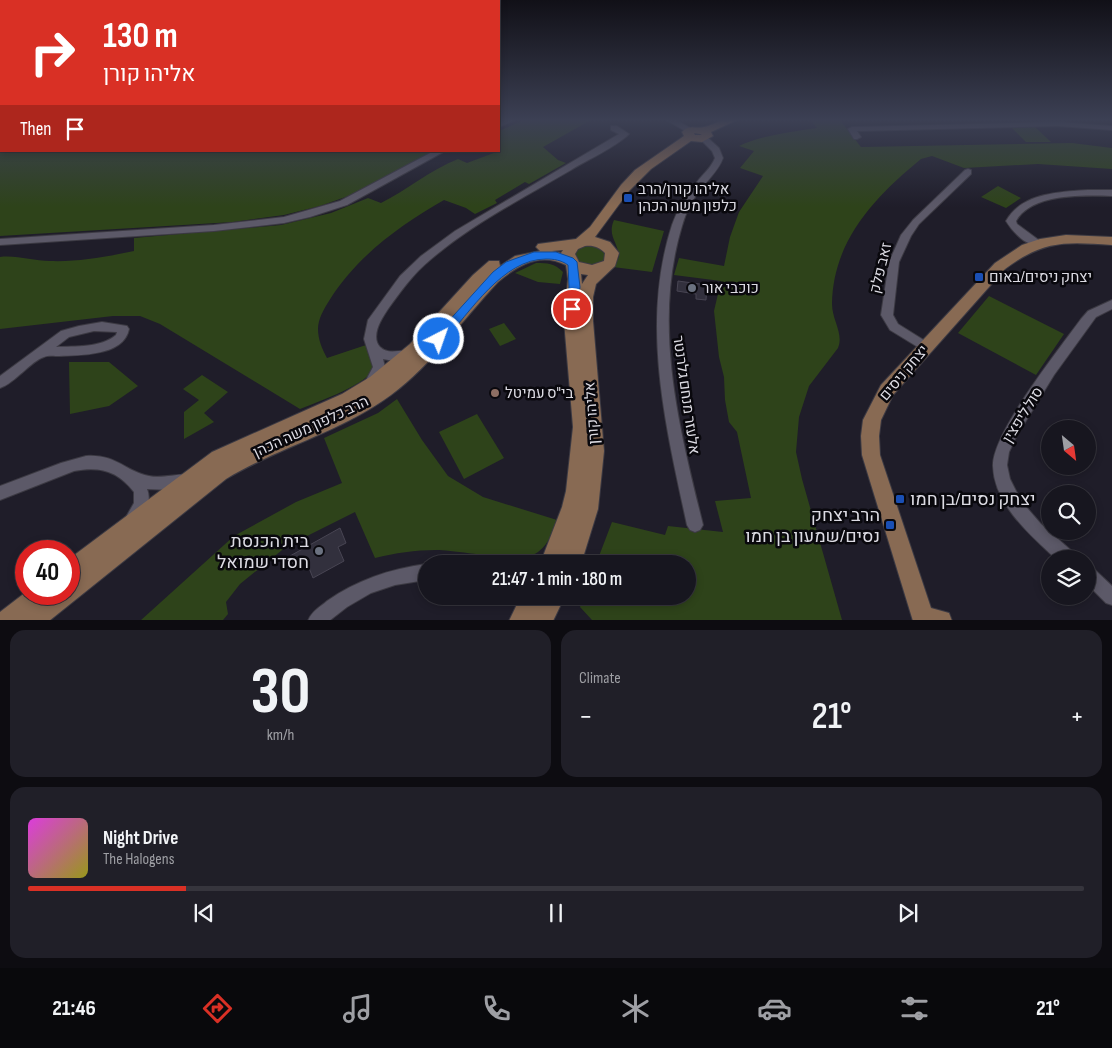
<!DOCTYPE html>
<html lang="en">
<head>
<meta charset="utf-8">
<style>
  body { margin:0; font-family:"Sofia Sans Condensed",Heebo,sans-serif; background:#201f28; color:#f1f3f6; height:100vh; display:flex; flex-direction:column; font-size:19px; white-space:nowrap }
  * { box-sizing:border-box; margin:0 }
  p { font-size:16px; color:#9e9fa4 }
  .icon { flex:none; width:28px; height:28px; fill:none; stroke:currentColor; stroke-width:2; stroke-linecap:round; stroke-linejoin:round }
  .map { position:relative; height:620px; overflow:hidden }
  .panel { display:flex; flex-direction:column; gap:10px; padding:10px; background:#0d0c11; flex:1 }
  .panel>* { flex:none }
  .hud { position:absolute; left:0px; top:0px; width:500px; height:152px; box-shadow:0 2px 8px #0003,0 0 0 1px #36353d; background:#d93025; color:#fff; overflow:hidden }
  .needle { width:32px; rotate:151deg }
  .controls { position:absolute; left:1041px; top:420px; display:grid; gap:10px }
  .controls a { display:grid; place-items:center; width:55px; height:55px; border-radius:50%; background:#17161f; box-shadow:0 2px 8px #0003,0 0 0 1px #36353d; font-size:25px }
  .speed { position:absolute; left:15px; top:540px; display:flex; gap:10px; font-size:25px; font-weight:700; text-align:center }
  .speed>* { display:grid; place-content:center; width:65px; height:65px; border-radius:50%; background:#17161f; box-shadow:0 2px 8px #0003,0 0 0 1px #36353d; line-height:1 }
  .speed .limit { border:8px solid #d22; background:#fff; color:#111 }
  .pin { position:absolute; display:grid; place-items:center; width:42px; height:42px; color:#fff; margin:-21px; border:2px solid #fff; border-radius:50%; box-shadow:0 1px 5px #0007 }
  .me { position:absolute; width:55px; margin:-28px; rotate:41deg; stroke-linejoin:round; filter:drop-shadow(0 0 4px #0008) }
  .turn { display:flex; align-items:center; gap:18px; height:105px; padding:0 20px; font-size:22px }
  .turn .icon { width:65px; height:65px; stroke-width:2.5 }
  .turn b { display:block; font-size:35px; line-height:42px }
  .then { display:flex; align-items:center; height:48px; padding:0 20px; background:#0003; gap:10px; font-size:19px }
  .big { font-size:38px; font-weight:600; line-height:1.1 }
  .panel .tile { flex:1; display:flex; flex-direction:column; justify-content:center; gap:8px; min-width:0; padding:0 18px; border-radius:15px; background:#201f28 }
  .panel .dial { align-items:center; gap:0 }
  .dial b { font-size:65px; line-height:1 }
  .song { display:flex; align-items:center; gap:15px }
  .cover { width:60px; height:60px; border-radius:8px; background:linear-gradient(135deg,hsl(300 70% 55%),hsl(60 70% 35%)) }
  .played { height:5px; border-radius:2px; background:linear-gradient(90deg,#d93025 15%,#36353d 15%) }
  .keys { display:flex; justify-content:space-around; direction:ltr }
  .heat { display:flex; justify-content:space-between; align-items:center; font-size:28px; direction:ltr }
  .panel .tiles { flex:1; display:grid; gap:10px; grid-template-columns:1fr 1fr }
  .tile:last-child { grid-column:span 2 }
  .trip { position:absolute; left:418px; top:555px; width:278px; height:50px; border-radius:25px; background:#17161f; box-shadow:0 2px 8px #0003,0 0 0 1px #36353d; font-weight:600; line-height:50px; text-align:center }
  .tabs { display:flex; height:80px; justify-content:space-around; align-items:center; background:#09090c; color:#9e9fa4 }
  .tabs .icon { width:35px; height:35px }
  .tabs .selected { color:#d93025 }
  .tabs b { font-size:22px; color:#f1f3f6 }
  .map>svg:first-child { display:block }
  .green { fill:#2e431a }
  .building { fill:#32303d; stroke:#484553 }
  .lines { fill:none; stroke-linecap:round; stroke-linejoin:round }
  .street-casing { stroke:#3c3a43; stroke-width:2 }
  .secondary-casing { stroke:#3c3a43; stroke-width:2 }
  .street { fill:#5c5968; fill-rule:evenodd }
  .secondary { fill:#886a53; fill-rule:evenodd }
  .route { fill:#1a73e8; stroke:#114b97 }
  .transit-dot { fill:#1a4fb4; stroke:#09080d; stroke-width:2 }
  .worship-dot { fill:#6b7280; stroke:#09080d; stroke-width:2 }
  .education-dot { fill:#8d6e63; stroke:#09080d; stroke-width:2 }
  .labels { text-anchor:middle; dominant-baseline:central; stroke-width:5; stroke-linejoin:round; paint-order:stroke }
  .poi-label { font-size:15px; fill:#dcdbe3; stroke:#09080d; text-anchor:start }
  .street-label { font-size:15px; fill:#dcdbe3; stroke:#09080d }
  .near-poi-label { font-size:18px; fill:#dcdbe3; stroke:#09080d; text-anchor:end }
</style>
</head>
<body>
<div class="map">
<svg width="1112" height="621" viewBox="0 0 1112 621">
  <rect width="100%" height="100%" fill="#1f1d29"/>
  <path class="green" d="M524,120H591L543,147L558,160L566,163L529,184L525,182L495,200L497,203L475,214L466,208L444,200C400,225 356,257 329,301C324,309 318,319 318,329C318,339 322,349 327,358L366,345L376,365C369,385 319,401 300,409L160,324L140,316H113L0,329V257C17,255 33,261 50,261C78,262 106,257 134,251V238L281,225L331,213L368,198L381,203C407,190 430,170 458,159L467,163L499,151V131Z
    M810,120H840L861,147L1072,143L1112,148V169L1038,164L964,168L932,156L921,159C875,197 833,240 832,304C832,320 844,334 838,348L809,386L799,417L796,452L802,479L842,620H592L580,607L584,596H686V564H596L612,522L665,535L668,526L723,532L715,501L751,498L737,432L729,422L725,400L724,377L719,357L714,311L721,281L674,275L679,258L724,266L730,237L739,212L763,176L740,168L754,151L739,146C763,135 790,132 817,128Z
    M1035,127L1051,142H1026L1012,128Z
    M0,134L1,151H433L351,195L320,206L284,215L233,222L0,236Z
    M998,186L1021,198L1006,208L981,197Z
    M614,220L664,231L652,272L613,267L619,257C618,241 607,236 614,220Z
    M586,244L602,247L608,258L597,267L575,262L574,250Z
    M536,263C548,263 554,263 563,272L560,284L538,282L515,273Z
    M989,296L1064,334L1036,375L958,333Z
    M504,323L516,339L500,346L489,329Z
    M69,362H109L138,386L109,406L70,414Z
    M202,375L228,392L204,413L214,422L184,439V412L199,400L183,389Z
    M397,399L422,440L448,476L483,497L557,520C553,531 549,544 538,552C523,564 458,550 436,550C415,550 395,553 375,558L355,512L287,546L240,584L226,602L228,614L223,620L140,621L234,536L296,502L342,483L324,438L378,413Z
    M477,414L504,458L464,479L439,432Z"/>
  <path class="building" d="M678,281L707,285L706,300L696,299V294L677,291Z
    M340,528L346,543L338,547L344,561L313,578L305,558L293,564L290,556Z"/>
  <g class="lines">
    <g class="street-casing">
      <path id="street" d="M505,120H515L499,127V122Z
        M666,120H676L694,130L687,132Z
        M1058,122L1112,126V130L1058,126L857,131L861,137L857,139H854L848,129L852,127Z
        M611,126H617L629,134C616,147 587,160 571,170C523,198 472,224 430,260C413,274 401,291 388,309C382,318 370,336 380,347C389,356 401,348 412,352L414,355L412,358L394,361L383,359L385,367L375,386L371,387L367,386L365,382L373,367L364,339L368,320L400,276L421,256L455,231L619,134L611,130Z
        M701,137H707L719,148L723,158C719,169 711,177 703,186C694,197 686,211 682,226C652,325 679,427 703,525L700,530L695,532L690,530L687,525C666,427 640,324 672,225C677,210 687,195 697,182C703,174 711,168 715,158L712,151L700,139Z
        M434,151H445L347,205L310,217L284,223L214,231L0,245V239L214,225L284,217L340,201Z
        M968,169L971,170V174L919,224L911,236L899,262L893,315L898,324L930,344L932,347L930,350L926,352L890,330L881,315L889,262L901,235L913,220L965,170Z
        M1088,190H1112V196C1084,195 1032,193 1016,221L1017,224L1040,241L1041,243L1040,245C1027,248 1012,231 1006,221C1022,193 1058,192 1088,190Z
        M1112,300V309L1096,317L1054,375L1016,437L1009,452L1007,465L1010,479L1021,501L1041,524L1074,553L1076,559H1056C1030,535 994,504 993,466C992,433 1060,348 1081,319L1088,311Z
        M102,322L127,326L129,329C124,356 81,355 59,356C55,356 48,355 44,357C31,361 15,383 0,388V376L61,331L79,326ZM94,331L117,332L116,335C101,348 75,346 56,347L69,337Z
        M86,456C117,454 124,471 149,476C162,479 180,473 188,475L190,480L188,485L170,490L147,489C152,501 146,519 133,524L128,522L126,517L134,503V492C118,471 100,466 74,471L0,500V486L61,463Z
        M426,564V580L395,585L371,593L347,607L329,621H308C311,612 320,607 327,601C357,580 390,569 426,564Z
        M1088,567L1094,569L1112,586V605L1106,603L1088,585Z"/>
    </g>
    <g class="secondary-casing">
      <path id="secondary" d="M723,120H737L711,132L713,136L702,142L691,141L651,169L629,191L595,237L610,242L619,253L615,266L596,284L593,297V321L604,451L598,509L581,564H540L562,507L566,491L573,427L564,321L568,279L566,265C540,252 518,265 498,282C462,320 433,364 391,395C341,432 279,447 226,479L49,621H0V612L26,592V594H69V559L212,452L342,394L370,377L410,344L473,275L489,261H499L500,266L515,256L540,251L536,247L538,244L576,239L590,227L621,185L635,170L684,136L682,132C689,124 695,129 704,127C710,126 717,122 723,120ZM694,133L700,134L702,135H695ZM585,246C593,245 599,247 605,253L604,261L592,265L579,262L575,254L578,249ZM563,250L561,253L552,251ZM581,274L588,275L582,284Z
        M1066,235L1112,237V245C1065,242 1044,240 1005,269L893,395L881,420L879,436L880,455L931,608L949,613L952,621H913L862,455L861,436L863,420L881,385L995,263L1022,245L1040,239Z
        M521,596H565L553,621H509Z"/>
    </g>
    <use href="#street" class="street"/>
    <use href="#secondary" class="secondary"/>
  </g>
  <linearGradient id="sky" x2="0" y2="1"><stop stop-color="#111017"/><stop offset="0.58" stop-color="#3c4054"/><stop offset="1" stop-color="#3c4054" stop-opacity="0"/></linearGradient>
  <rect width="1112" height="207" fill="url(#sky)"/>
  <path class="route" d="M534,252H556L573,258L577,262L580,287L576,312H568L566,309L569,287L568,265C561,260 554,259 546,259C503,259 470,312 443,342H435L433,339L435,336L493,272L506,262Z"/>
  <g class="transit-dot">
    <rect x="623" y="193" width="10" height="10" rx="2.5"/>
    <rect x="974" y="272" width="10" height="10" rx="2.5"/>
    <rect x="895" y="494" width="10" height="10" rx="2.5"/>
    <rect x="885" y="520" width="10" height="10" rx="2.5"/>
  </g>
  <g class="worship-dot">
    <circle cx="692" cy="288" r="5"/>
    <circle cx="319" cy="551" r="5"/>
  </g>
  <circle class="education-dot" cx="495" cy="393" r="5"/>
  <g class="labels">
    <g class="poi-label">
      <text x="638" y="189">אליהו קורן/הרב<tspan x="638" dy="17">כלפון משה הכהן</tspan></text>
      <text x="989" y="277">יצחק ניסים/באום</text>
      <text x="702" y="288">כוכבי אור</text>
      <text x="505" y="393">בי"ס עמיטל</text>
    </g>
    <g class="street-label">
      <text transform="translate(881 268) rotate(-76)">זאב פלק</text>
      <text transform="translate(904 373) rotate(-50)">יצחק ניסים</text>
      <text transform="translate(686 395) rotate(82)">אלעזר מנחם גלרנטר</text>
      <text transform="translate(592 413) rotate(-94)">אליהו קורן</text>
      <text transform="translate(1023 415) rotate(-58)">סול ליפצין</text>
      <text transform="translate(311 427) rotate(-25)">הרב כלפון משה הכהן</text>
    </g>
    <g class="near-poi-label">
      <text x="910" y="499" text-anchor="start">יצחק נסים/בן חמו</text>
      <text x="880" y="515">הרב יצחק<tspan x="880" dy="21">נסים/שמעון בן חמו</tspan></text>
      <text x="309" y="541">בית הכנסת<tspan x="309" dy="21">חסדי שמואל</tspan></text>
    </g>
  </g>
</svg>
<div class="controls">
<a><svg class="needle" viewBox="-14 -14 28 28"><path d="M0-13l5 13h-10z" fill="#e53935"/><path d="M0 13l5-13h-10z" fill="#9e9fa4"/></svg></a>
<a><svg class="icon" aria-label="search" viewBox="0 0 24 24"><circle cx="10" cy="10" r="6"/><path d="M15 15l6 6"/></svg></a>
<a><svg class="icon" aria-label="layers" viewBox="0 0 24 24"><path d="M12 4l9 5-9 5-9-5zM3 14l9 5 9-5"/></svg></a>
</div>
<div class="speed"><div class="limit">40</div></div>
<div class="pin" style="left:572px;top:309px;background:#d93025"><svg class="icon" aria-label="arrive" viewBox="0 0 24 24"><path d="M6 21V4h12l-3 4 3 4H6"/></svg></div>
<svg class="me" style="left:439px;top:339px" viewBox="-20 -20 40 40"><circle r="17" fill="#1a73e8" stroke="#fff" stroke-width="3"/><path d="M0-11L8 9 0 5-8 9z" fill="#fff"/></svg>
<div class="trip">21:47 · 1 min · 180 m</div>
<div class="hud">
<div class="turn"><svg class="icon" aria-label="right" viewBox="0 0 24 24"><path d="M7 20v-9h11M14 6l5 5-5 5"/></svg><div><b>130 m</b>אליהו קורן</div></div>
<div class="then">Then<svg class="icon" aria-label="arrive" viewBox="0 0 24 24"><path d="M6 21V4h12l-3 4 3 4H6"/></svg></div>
</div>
</div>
<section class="panel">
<div class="tiles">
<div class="tile dial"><b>30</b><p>km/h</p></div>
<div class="tile"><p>Climate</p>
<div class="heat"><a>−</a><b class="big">21°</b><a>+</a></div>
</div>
<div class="tile">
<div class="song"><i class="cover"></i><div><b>Night Drive</b><p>The Halogens</p></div></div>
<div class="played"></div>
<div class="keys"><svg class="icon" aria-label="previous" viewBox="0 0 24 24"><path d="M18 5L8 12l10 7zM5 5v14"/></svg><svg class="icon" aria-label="pause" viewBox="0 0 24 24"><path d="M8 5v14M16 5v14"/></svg><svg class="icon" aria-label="next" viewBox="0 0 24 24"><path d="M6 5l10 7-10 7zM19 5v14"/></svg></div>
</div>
</div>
</section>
<nav class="tabs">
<b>21:46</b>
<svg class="icon selected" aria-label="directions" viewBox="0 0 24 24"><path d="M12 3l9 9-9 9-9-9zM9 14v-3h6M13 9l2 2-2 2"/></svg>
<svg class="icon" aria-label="music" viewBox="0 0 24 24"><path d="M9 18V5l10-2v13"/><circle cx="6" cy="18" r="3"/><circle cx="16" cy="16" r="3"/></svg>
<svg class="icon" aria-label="phone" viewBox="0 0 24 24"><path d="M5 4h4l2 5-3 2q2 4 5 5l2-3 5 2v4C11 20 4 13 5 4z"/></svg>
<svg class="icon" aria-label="climate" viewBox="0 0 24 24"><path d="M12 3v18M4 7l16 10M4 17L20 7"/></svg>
<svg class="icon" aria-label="car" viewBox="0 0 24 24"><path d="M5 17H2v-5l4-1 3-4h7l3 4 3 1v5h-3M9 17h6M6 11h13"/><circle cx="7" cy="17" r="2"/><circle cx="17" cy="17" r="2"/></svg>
<svg class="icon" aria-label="filters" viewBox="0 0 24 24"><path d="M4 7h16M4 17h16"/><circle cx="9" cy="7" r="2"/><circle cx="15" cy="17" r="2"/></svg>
<b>21°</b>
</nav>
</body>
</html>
